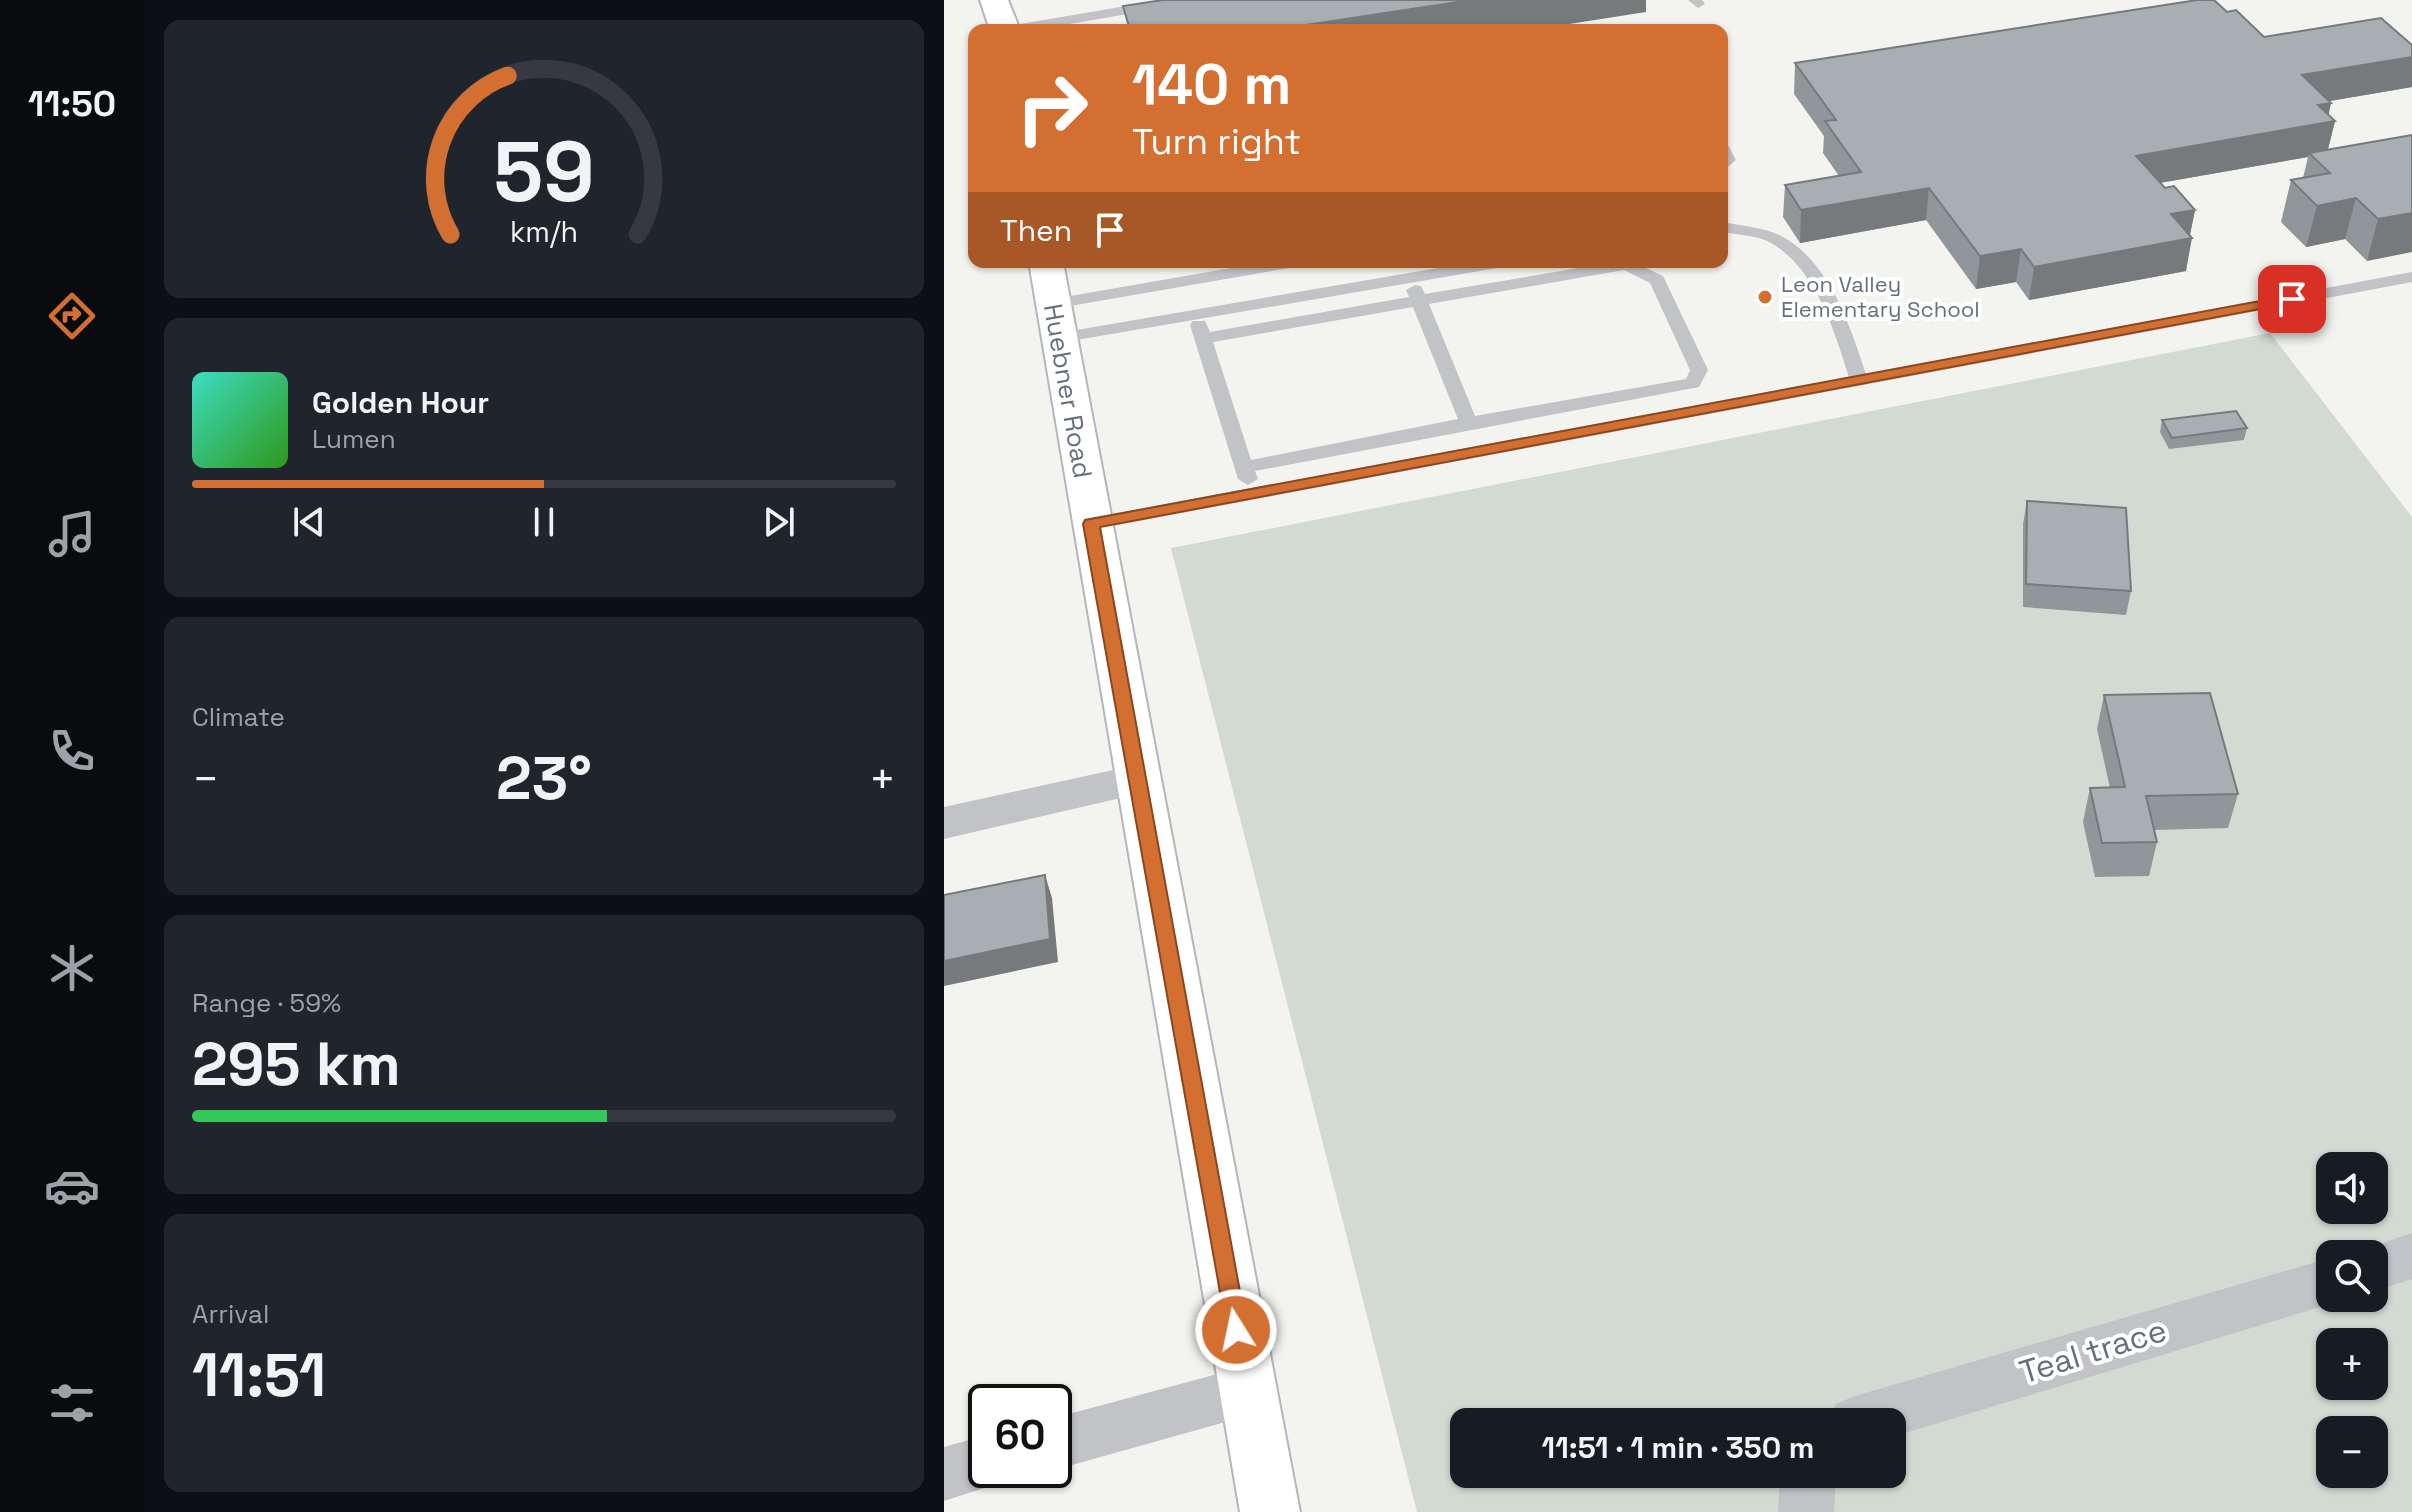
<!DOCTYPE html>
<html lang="en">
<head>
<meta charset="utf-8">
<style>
  body { margin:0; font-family:"Space Grotesk",sans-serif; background:#20242c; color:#f1f3f6; height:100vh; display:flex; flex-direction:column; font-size:30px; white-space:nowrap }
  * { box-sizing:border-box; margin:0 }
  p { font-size:26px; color:#9ea1a6 }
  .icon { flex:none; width:44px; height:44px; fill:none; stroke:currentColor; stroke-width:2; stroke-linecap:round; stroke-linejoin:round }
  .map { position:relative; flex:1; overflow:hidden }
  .panel { display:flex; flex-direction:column; gap:20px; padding:20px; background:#0d0f14; width:800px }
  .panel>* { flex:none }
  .guide { position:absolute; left:24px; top:24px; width:760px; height:244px; border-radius:16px; box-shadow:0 2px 6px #0004; background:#d26f31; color:#fff; overflow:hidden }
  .tools { position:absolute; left:1372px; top:1152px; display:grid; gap:16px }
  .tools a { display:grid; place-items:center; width:72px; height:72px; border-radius:16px; background:#171b24; box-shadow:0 2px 6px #0004; font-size:40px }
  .speed { position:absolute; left:24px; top:1384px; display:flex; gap:16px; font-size:40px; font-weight:700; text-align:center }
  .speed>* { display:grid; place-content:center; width:104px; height:104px; border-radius:50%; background:#171b24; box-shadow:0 2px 6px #0004; line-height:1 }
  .speed .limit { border:4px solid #111; border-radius:12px; background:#fff; color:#111 }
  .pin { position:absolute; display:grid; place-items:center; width:68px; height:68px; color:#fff; margin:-34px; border-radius:16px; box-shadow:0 4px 12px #0006 }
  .me { position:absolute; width:88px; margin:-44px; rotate:350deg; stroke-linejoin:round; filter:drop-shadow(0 0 6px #0008) }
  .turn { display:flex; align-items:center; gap:28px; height:168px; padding:0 32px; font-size:36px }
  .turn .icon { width:104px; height:104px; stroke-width:2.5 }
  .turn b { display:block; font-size:56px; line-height:68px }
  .then { display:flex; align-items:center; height:76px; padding:0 32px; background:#0003; gap:16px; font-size:30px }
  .big { font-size:60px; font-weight:700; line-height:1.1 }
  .panel .widget { flex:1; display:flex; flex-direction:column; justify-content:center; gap:12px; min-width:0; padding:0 28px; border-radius:16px; background:#20242c }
  .panel .dial { align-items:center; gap:0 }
  .dial svg { height:208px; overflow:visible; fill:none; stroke:#363941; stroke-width:7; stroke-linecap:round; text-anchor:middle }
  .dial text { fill:#f1f3f6; stroke:none }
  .song { display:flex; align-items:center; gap:24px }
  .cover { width:96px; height:96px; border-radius:12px; background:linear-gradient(135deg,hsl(170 70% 55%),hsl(110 70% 35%)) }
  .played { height:8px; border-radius:4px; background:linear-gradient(90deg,#d26f31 50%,#363941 50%) }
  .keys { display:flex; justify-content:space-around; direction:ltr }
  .heat { display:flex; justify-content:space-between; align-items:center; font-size:44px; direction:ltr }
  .charge { height:12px; border-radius:6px; background:linear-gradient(90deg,#34c759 59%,#363941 0) }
  .trip { position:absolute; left:506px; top:1408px; width:456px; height:80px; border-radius:16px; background:#171b24; box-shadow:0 2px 6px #0004; font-weight:700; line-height:80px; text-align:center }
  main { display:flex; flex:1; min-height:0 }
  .menu { display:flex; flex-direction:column; width:144px; justify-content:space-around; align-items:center; background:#090b0e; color:#9ea1a6 }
  .menu .icon { width:56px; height:56px }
  .menu .active { color:#d26f31 }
  .menu b { font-size:36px; color:#f1f3f6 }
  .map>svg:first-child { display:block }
  .green { fill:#d3dad1; fill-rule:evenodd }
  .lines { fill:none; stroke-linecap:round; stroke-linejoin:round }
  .primary-casing { stroke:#b4b6ba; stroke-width:4 }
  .service { fill:#c1c3c7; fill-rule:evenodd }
  .minor { fill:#c1c3c7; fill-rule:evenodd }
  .primary { fill:#fff; fill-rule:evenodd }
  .wall { fill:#91969a }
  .shaded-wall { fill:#767a7d }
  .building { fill:#a9aeb3; stroke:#767a7d; stroke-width:2 }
  .route { fill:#d26f31; stroke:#884820; stroke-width:2 }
  .poi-dot { fill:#d26f31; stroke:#fff; stroke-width:3 }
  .labels { text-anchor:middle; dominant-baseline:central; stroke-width:8; stroke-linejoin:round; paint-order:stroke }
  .far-poi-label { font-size:22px; fill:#656f7e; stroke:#fff; text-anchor:start }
  .street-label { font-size:26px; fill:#656f7e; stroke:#fff }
  .near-street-label { font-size:32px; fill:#656f7e; stroke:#fff }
</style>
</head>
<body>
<main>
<nav class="menu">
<b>11:50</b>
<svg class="icon active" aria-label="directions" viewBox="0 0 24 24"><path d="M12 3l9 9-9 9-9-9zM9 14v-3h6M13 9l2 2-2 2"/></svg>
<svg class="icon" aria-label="music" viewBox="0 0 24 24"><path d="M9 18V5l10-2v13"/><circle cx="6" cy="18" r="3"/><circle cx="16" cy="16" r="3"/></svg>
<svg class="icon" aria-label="phone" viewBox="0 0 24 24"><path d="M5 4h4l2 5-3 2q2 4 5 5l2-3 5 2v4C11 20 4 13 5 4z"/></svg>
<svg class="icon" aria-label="climate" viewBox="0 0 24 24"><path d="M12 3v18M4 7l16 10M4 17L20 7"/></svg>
<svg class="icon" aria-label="car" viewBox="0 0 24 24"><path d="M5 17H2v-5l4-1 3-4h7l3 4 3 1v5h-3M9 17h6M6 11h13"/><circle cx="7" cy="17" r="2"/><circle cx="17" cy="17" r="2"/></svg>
<svg class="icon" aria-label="filters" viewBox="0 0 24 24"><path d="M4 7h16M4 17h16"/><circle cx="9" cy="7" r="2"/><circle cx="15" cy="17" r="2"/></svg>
</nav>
<section class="panel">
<div class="widget dial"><svg viewBox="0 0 100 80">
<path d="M14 69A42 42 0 1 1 86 69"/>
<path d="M14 69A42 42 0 0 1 36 8" stroke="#d26f31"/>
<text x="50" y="56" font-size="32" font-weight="700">59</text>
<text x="50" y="72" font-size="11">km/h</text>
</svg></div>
<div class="widget">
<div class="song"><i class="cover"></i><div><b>Golden Hour</b><p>Lumen</p></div></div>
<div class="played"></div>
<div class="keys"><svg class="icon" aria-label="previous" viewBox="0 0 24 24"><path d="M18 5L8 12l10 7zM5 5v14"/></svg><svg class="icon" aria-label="pause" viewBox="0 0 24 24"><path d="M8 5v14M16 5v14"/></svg><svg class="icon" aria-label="next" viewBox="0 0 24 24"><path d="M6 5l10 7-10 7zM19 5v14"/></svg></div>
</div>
<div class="widget"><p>Climate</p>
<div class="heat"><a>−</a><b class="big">23°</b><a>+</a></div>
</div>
<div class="widget"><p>Range · 59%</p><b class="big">295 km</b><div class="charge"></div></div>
<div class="widget"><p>Arrival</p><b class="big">11:51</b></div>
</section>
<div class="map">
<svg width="1468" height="1512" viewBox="0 0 1468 1512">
  <rect width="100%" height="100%" fill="#f3f3f0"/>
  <path class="green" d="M1326,333L1468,517V1512H473L227,548ZM1386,1166H1430V1210H1386ZM1386,1254H1430V1298H1386ZM1386,1342H1430V1386H1386ZM520,1422H948V1474H520ZM1386,1430H1430V1474H1386Z"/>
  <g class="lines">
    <g class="primary-casing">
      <path id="primary" d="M36,0H64L76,30H46Z
        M85,262H119L356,1512H296Z"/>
    </g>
    <path class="service" d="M217,0H249L242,4L91,30H58L65,26Z
      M744,0H758L761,4L754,8Z
      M778,143L784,145L792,160L778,172Z
      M778,222C798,226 821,227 839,237C886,263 906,326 922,374L1468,272V282L147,530L137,524L147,518L905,377C890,330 872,269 827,243C813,235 794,235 778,232Z
      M322,262H359L351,267L109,309L100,304L109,299Z
      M529,262H567L559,267L115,343L106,338L115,333Z
      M670,262H689L719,276L764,370L755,387L311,471L314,479L304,485L294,479L246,325L249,321H261L266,332L465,297L462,290L471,285L477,286L481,294ZM680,270L706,283L746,370L742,379L531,416L485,304ZM469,307L514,419L307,460L269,342Z"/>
    <path class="minor" d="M192,765L207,769L213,780L207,791L0,839V807Z
      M1468,1233V1279L1430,1291V1254L1412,1252Z
      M1386,1258V1298H1403L1386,1304L948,1437V1422H883L892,1404L911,1396Z
      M303,1366L322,1373L330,1391L322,1409L303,1416L110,1470H109L110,1418Z
      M42,1435V1470H66L62,1481L0,1501V1447Z
      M836,1474H892L890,1512H834Z"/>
    <use href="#primary" class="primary"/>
  </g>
  <path class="wall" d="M1283,12L1320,37L1468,45V87L1385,101L1384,115L1391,121L1384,149L1468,135L1423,261L1401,239L1362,247L1337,222L1347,180L1359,178L1364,157L1216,183L1221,188L1251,210L1246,235L1242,271L1085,300L1072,282L1032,289L982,220L856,243L839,217L841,185L895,176L879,153L880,136L850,94L851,63Z
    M1218,420L1303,428L1300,440L1225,449L1216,432Z
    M1083,501L1187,591L1182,615L1079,607V524Z
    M1160,695L1294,794L1284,828L1210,830L1213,842L1205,876L1151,877L1139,822L1146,788H1166L1153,729Z"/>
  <path class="shaded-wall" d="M527,0H702V12L587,30H329Z
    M1468,57V87L1351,107L1358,75Z
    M1387,103L1383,123L1391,121L1383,153H1365L1364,157L1186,188L1192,156L1374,105Z
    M985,188L982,220L856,243L857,210Z
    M1412,198L1401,239L1362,247L1373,206Z
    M1251,210L1245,239L1248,238L1242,271L1085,300L1090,267L1227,214Z
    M1468,213V252L1423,261L1434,219Z
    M1077,249L1072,282L1032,289L1036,256Z
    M101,875L108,898L114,962L0,986V961Z"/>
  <path class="building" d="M219,0H527L329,30H186L179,6Z
    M1253,0H1270L1283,12L1292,10L1320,37L1437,18L1468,45V57L1358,75L1387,103L1374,105L1391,121L1192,156L1221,188L1230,186L1251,210L1227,214L1248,238L1090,267L1077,249L1036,256L985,188L857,210L841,185L917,172L881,121L892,120L851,63Z
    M1468,135V213L1434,219L1412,198L1373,206L1347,180L1386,173L1365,153Z
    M1292,411L1303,428L1228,438L1218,420Z
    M1083,501L1182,508L1187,591L1082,584Z
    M1266,693L1294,794L1202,796L1213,842L1158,843L1146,788L1181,787L1160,695Z
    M101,875L106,939L0,961V895Z"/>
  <path class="route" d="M1348,295L1355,299L1353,302L156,527L303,1330L300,1337L292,1340L284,1337L139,524L141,520Z"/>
  <circle class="poi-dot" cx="821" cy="297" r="8"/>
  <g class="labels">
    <g class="far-poi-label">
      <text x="837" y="284">Leon Valley<tspan x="837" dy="25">Elementary School</tspan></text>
    </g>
    <g class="street-label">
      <text transform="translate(124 391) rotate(80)">Huebner Road</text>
    </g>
    <g class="near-street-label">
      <text transform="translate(1149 1351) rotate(-17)">Teal trace</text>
    </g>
  </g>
</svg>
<div class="tools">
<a><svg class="icon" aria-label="sound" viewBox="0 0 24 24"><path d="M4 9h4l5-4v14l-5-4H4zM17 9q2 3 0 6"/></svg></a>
<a><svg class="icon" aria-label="search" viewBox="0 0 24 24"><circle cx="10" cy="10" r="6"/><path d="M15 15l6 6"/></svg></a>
<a>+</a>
<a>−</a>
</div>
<div class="speed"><div class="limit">60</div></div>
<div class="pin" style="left:1348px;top:299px;background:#d93025"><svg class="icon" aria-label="arrive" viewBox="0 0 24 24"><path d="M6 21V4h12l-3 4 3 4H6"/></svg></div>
<svg class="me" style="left:292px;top:1330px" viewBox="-20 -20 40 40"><circle r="17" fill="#d26f31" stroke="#fff" stroke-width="3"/><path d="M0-11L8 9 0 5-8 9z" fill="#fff"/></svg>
<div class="trip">11:51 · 1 min · 350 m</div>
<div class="guide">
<div class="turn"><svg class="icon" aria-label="right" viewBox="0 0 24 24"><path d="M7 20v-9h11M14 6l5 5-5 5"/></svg><div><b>140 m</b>Turn right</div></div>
<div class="then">Then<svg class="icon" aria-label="arrive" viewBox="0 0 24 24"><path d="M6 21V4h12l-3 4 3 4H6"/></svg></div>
</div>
</div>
</main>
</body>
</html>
